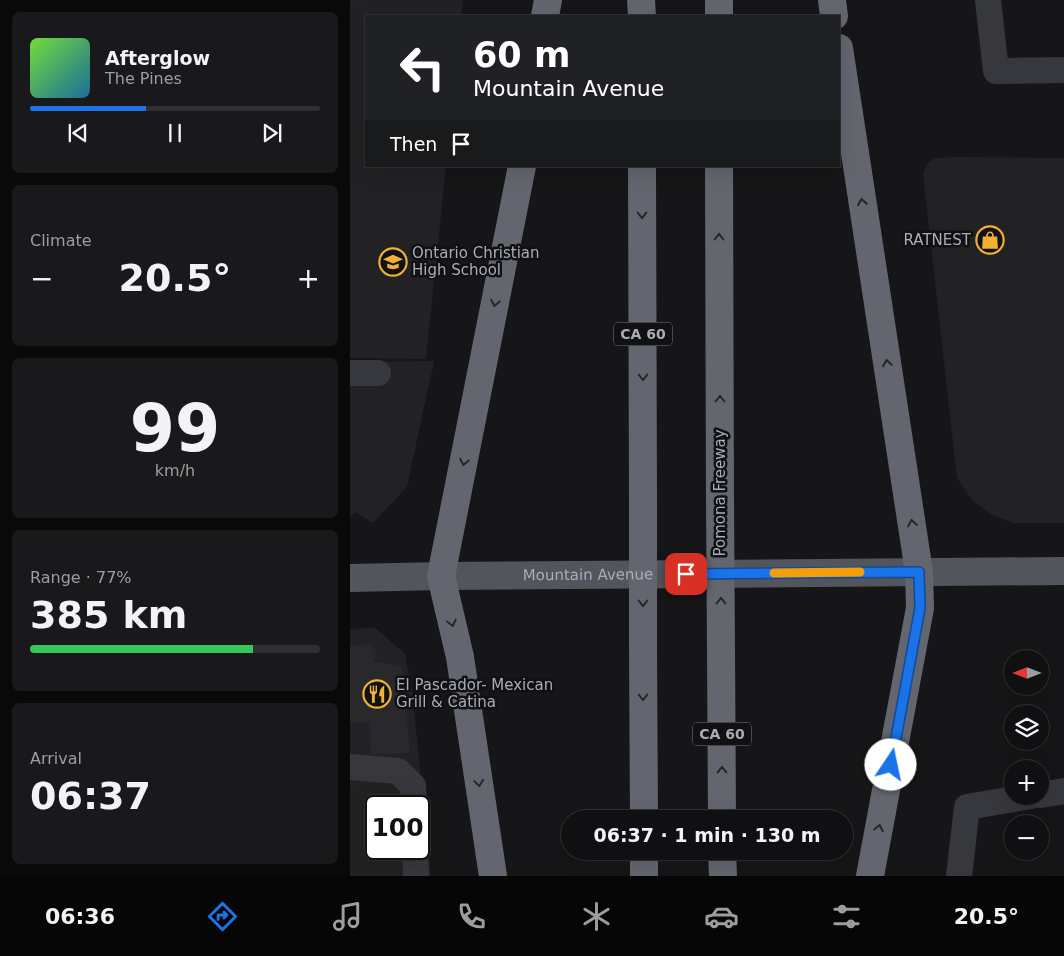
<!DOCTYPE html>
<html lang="en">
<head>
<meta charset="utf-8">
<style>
  body { margin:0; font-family:"DejaVu Sans",sans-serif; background:#19191b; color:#f1f3f6; height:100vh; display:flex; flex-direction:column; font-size:19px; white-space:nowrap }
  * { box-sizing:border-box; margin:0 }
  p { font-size:16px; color:#9c9d9f }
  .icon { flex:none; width:28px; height:28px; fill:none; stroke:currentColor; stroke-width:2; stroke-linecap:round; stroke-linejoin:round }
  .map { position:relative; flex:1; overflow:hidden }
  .drawer { display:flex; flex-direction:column; gap:12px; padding:12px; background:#09090a; width:350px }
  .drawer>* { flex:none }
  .banner { position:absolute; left:15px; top:15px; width:475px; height:152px; border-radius:0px; box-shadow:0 5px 20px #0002,0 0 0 1px #303032; background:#202124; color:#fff; overflow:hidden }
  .needle { width:32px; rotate:270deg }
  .buttons { position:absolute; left:654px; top:650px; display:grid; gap:10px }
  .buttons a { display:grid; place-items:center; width:45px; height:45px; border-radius:50%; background:#101012; box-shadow:0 5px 20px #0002,0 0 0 1px #303032; font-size:25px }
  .speed { position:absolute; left:15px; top:795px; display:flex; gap:10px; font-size:25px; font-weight:700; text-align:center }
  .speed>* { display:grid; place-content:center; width:65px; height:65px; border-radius:50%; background:#101012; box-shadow:0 5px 20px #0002,0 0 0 1px #303032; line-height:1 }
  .speed .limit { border:2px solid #111; border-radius:8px; background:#fff; color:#111 }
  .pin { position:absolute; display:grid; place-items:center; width:42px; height:42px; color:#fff; margin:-21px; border-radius:10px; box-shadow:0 2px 8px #0006 }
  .me { position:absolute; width:55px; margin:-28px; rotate:11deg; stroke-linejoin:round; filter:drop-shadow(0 0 4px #0008) }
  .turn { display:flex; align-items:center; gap:18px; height:105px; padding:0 25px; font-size:22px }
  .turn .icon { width:65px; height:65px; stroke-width:2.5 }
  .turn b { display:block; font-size:35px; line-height:42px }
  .then { display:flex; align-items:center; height:48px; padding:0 25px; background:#0003; gap:10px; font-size:19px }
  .big { font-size:38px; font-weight:800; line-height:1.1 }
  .drawer .widget { flex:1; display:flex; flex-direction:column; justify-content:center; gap:8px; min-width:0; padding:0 18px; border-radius:8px; background:#19191b }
  .drawer .dial { align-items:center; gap:0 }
  .dial b { font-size:65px; line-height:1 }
  .song { display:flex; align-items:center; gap:15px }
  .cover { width:60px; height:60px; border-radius:8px; background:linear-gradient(135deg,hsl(100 70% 55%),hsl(200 70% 35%)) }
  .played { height:5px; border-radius:2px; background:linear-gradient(90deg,#1a73e8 40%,#303032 40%) }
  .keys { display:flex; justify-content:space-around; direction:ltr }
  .heat { display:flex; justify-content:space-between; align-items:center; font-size:28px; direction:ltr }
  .charge { height:8px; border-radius:4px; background:linear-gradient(90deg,#34c759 77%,#303032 0) }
  .trip { position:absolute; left:211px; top:810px; width:292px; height:50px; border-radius:25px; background:#101012; box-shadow:0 5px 20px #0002,0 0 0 1px #303032; font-weight:800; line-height:50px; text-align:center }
  .menu { display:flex; height:80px; justify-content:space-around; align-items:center; background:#060607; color:#9c9d9f }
  .menu .icon { width:35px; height:35px }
  .menu .on { color:#1a73e8 }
  .menu b { font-size:22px; color:#f1f3f6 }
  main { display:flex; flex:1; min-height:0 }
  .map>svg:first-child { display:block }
  .built { fill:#222225; fill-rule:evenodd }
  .building { fill:#29292c }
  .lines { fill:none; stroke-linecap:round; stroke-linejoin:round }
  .minor { stroke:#37383d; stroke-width:26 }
  .major { stroke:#53555c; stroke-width:28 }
  .highway { stroke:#63666e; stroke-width:28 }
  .highway-bridge { stroke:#63666e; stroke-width:28 }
  .oneway { stroke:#26262a }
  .route-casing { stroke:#114b97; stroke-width:12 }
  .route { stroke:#1a73e8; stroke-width:9 }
  .slow { stroke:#f59e0b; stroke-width:9 }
  .labels { text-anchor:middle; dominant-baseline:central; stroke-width:5; stroke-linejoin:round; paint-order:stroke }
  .shield { fill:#111113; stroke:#7b7e86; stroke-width:1 }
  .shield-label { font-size:14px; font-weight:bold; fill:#a8adb8 }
  .poi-label { font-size:15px; fill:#a8adb8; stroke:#111113; text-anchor:start }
  .street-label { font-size:15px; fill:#a8adb8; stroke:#111113 }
</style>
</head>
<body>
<main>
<section class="drawer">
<div class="widget">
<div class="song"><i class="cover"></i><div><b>Afterglow</b><p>The Pines</p></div></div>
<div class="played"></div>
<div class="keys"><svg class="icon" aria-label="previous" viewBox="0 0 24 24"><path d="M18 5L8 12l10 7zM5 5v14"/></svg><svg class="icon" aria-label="pause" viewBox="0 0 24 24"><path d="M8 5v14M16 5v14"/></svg><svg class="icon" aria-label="next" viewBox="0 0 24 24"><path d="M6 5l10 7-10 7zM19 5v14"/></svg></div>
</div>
<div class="widget"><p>Climate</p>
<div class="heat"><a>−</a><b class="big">20.5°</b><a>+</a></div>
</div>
<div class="widget dial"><b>99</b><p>km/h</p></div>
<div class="widget"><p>Range · 77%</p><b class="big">385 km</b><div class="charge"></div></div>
<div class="widget"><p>Arrival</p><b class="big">06:37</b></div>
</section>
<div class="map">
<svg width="714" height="876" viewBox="0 0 714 876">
  <rect width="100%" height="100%" fill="#161618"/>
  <path class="built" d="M0,0H113L111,16H16V166H96L76,359L0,358Z
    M606,157L714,158V523H663L641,514L623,501L607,478L573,174L577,165L584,158Z
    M84,361L57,487L23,523L6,512L0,517V362Z
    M24,627L55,654L62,691L81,876H0V630ZM26,806H69V849H26Z"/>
  <path class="building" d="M19,644L27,651L23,661L52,666L60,753L21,754L19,723L0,722V646Z"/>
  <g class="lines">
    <path class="minor" d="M638,0L646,71L714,70
      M0,373H28
      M0,767L48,771L63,786L64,806
      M690,795L714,791
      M65,849L66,876
      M609,876L617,807L681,796"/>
    <path class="major" id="s1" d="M0,578L91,576L714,571"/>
    <path class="highway" d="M291,0L292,16
      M369,0V16
      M482,0L484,16
      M195,16L198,0
      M489,48L569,572L570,608L520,876
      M292,166L293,502
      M369,166L370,501
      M293,649L294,819
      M371,650L372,819
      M294,851V876
      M372,851L373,876
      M143,876L110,657L91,576L172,166"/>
    <path class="highway-bridge" d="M370,501L371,650
      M293,502V649"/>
  </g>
  <defs><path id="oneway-chevron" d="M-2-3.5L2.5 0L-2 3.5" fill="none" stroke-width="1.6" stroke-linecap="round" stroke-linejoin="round" transform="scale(1.25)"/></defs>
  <g class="oneway">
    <use href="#oneway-chevron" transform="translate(512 202) rotate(-99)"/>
    <use href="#oneway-chevron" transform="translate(292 215) rotate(90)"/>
    <use href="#oneway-chevron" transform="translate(369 237) rotate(-90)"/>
    <use href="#oneway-chevron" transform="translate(145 303) rotate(101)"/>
    <use href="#oneway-chevron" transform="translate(537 363) rotate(-99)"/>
    <use href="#oneway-chevron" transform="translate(293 377) rotate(90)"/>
    <use href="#oneway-chevron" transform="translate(370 399) rotate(-90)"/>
    <use href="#oneway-chevron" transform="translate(114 462) rotate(101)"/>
    <use href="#oneway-chevron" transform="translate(562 523) rotate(-99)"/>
    <use href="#oneway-chevron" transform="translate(371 601) rotate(-90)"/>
    <use href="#oneway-chevron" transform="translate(293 603) rotate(90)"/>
    <use href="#oneway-chevron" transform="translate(102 623) rotate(77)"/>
    <use href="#oneway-chevron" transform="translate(293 697) rotate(90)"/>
    <use href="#oneway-chevron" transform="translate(372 770) rotate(-90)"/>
    <use href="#oneway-chevron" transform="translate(129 783) rotate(82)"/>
    <use href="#oneway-chevron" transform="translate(529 828) rotate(-79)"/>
  </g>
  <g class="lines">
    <g class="route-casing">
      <path id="route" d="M336,574L569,572L570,608L541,765"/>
    </g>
    <use href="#route" class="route"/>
    <path class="slow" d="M424,573L510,572"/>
  </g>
  <defs>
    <g id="shop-ring" transform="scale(1.4375)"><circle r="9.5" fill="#111113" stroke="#f2b134" stroke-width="1.5"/><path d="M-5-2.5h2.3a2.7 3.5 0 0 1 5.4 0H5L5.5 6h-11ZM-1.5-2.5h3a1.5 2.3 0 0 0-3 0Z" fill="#f2b134"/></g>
    <g id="school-ring" transform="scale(1.4375)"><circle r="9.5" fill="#111113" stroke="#f2b134" stroke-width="1.5"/><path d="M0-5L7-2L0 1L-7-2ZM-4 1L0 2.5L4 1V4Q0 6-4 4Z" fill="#f2b134"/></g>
    <g id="restaurant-ring" transform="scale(1.4375)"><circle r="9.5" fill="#111113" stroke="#f2b134" stroke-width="1.5"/><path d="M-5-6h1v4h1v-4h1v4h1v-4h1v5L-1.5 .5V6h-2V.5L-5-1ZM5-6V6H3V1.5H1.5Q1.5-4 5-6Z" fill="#f2b134"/></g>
  </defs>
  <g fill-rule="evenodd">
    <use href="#shop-ring" x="640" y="240"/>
    <use href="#school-ring" x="43" y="262"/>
    <use href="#restaurant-ring" x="27" y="694"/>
  </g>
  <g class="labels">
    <g class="shield">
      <rect x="264" y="322.5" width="58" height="23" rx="4"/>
      <rect x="343" y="722.5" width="58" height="23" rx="4"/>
    </g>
    <g class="shield-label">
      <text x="293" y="334">CA 60</text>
      <text x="372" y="734">CA 60</text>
    </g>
    <g class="poi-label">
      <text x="621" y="240" text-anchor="end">RATNEST</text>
      <text x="62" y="253">Ontario Christian<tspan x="62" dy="17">High School</tspan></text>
      <text x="46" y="685">El Pascador- Mexican<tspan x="46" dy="17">Grill &amp; Catina</tspan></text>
    </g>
    <g class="street-label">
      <text transform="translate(370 493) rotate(-90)">Pomona Freeway</text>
      <text stroke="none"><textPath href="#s1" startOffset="238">Mountain Avenue</textPath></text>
    </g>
  </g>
</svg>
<div class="buttons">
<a><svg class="needle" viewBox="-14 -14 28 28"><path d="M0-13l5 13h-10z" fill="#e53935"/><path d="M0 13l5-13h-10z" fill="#9c9d9f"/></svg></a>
<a><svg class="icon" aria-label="layers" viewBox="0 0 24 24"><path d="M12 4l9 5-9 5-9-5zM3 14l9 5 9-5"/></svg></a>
<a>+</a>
<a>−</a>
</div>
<div class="speed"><div class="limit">100</div></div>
<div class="pin" style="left:336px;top:574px;background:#d93025"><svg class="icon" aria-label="arrive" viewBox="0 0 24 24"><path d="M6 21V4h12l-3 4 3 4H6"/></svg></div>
<svg class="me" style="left:541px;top:765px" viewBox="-20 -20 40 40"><circle r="19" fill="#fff"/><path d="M0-13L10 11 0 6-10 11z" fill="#1a73e8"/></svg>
<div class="trip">06:37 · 1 min · 130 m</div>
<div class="banner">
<div class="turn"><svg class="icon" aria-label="left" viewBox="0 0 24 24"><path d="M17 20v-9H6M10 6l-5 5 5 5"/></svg><div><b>60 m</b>Mountain Avenue</div></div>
<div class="then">Then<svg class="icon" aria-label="arrive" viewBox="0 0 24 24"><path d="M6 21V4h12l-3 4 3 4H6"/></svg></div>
</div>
</div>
</main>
<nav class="menu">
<b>06:36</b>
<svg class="icon on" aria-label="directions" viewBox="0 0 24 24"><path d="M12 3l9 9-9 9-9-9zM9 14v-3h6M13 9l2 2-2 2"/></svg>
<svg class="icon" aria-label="music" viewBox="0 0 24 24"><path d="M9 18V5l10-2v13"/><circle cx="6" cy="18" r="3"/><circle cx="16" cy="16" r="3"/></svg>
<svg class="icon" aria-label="phone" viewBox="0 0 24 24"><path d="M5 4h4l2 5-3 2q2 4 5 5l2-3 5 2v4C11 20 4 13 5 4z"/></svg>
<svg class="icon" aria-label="climate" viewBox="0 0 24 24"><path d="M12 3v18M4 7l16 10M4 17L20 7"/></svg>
<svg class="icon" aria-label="car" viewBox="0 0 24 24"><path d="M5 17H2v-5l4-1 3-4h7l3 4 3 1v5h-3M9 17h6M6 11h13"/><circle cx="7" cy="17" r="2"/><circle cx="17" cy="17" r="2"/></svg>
<svg class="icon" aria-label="filters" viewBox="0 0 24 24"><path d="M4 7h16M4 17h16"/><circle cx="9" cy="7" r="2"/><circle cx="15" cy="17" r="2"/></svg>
<b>20.5°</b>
</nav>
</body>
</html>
